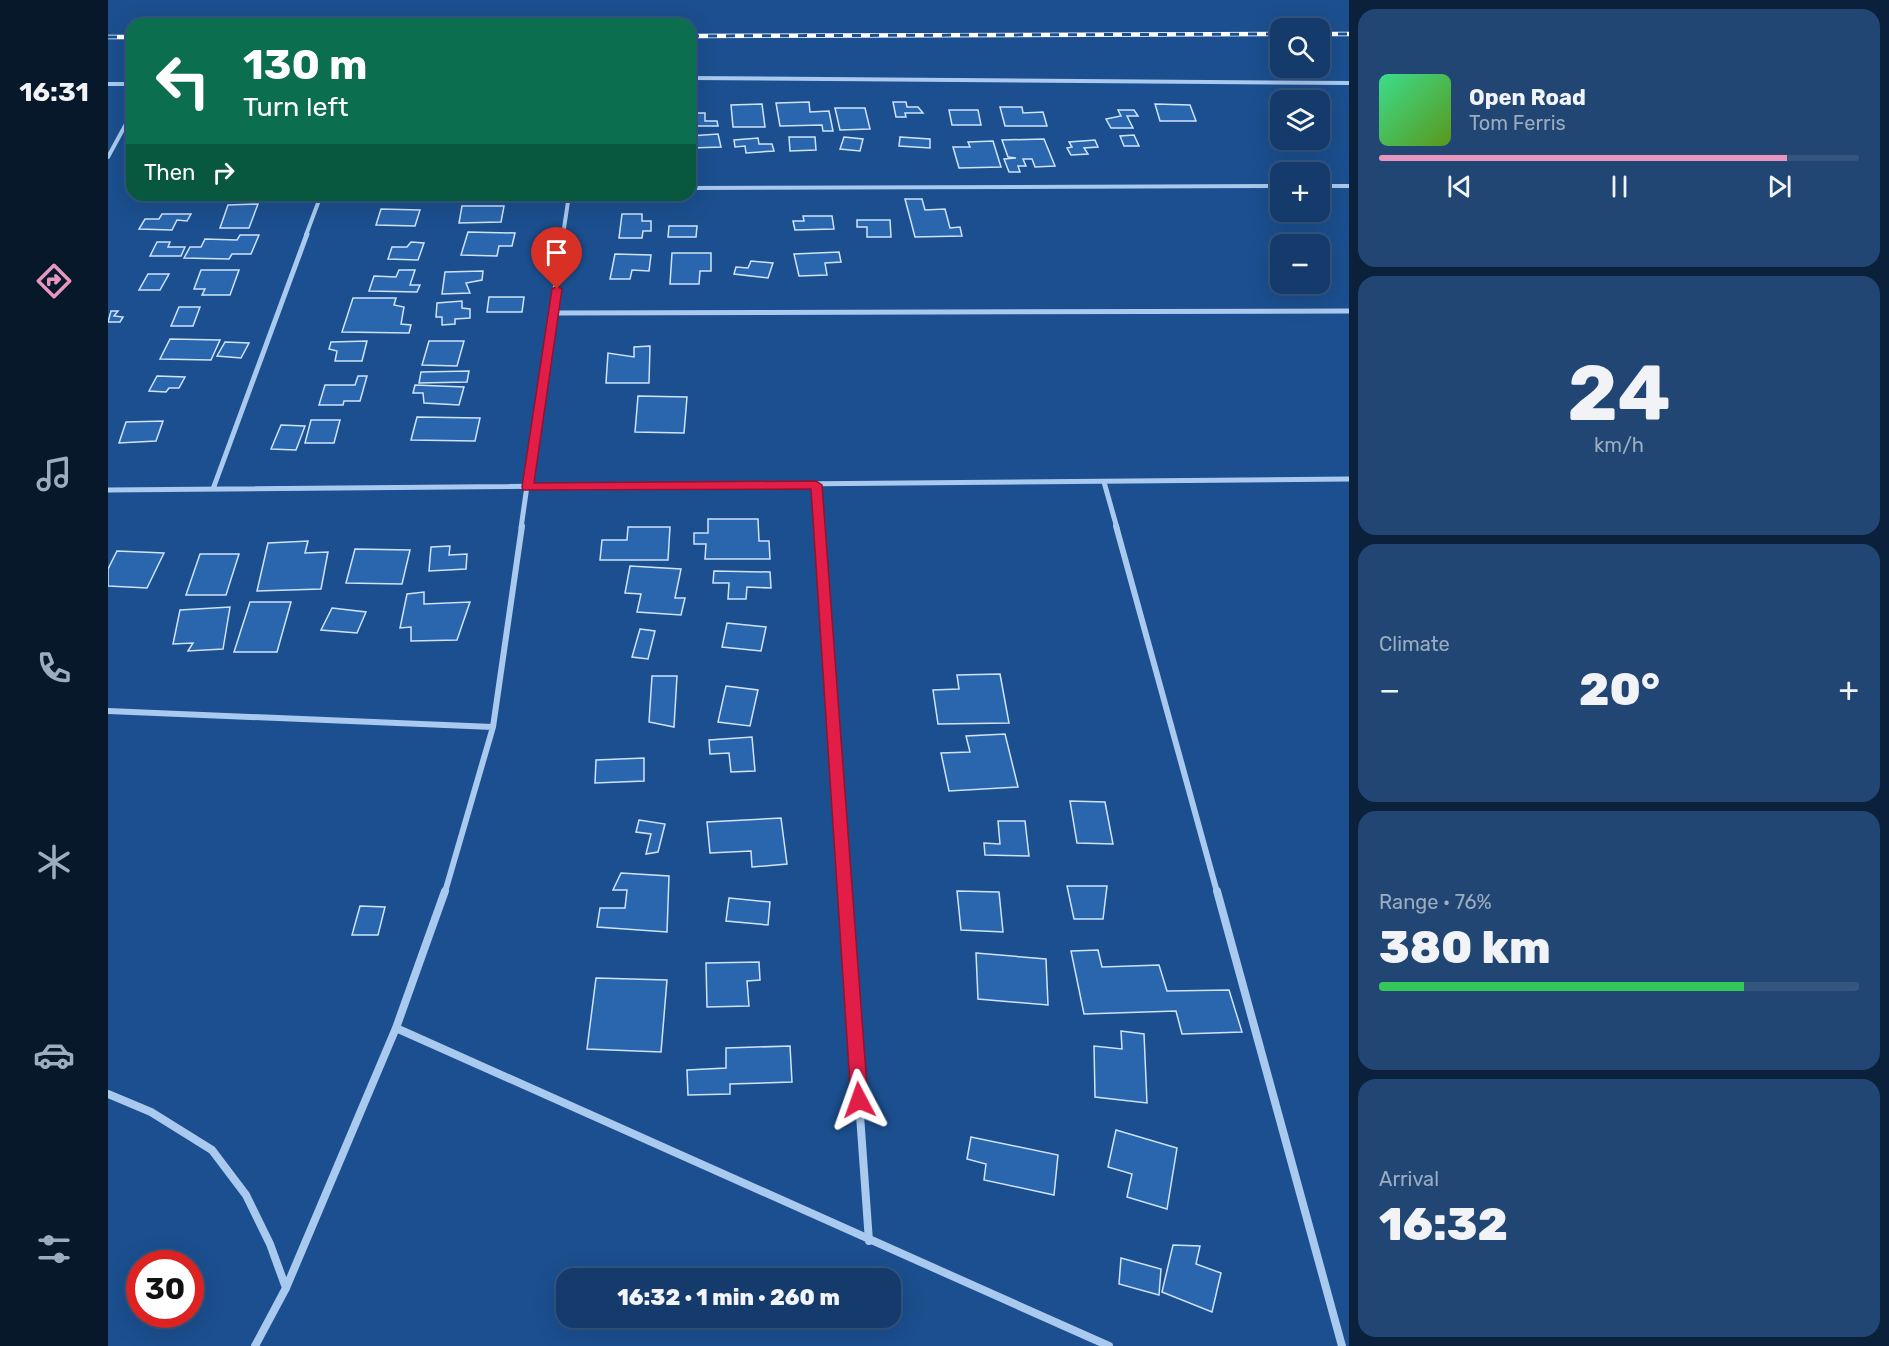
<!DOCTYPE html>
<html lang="en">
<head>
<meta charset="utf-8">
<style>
  body { margin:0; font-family:Rubik,sans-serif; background:#214673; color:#f1f3f6; height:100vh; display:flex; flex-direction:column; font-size:22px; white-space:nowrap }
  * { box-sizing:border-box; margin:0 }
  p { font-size:20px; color:#9dadc1 }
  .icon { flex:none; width:33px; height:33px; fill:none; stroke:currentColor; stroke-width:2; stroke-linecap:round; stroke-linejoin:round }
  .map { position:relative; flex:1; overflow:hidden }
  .panel { display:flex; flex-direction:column; gap:9px; padding:9px; background:#0b203b; width:540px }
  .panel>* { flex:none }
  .top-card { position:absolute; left:18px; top:18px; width:570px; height:183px; border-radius:18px; box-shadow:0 6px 24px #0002,0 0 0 2px #33557e; background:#0b6e4f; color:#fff; overflow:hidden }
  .buttons { position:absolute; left:1162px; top:18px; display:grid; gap:12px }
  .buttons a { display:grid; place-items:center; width:60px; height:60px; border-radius:12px; background:#143b6b; box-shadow:0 6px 24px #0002,0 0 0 2px #33557e; font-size:30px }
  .speed { position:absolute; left:18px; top:1250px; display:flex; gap:12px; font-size:30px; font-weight:700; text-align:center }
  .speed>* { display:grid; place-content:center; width:78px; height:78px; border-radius:50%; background:#143b6b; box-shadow:0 6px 24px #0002,0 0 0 2px #33557e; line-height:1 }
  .speed .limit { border:9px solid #d22; background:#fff; color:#111 }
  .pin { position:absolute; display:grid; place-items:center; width:51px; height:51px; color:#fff; margin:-62px -26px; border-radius:50% 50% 50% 0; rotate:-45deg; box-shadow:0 0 6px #0007 }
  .pin .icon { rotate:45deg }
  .me { position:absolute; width:66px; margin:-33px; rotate:356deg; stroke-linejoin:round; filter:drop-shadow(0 0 4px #0008) }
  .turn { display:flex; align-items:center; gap:21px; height:126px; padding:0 18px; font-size:27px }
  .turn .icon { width:78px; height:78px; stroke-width:2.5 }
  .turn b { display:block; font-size:42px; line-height:51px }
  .then { display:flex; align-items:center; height:57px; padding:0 18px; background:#0003; gap:12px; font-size:22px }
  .big { font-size:45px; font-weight:800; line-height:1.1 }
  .panel .tile { flex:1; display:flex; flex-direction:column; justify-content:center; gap:9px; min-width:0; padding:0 21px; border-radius:18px; background:#214673 }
  .panel .dial { align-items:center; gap:0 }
  .dial b { font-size:78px; line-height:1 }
  .song { display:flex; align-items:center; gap:18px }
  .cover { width:72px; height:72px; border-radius:9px; background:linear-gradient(135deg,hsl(150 70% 55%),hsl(90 70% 35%)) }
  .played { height:6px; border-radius:3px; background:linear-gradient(90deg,#e797bd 85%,#33557e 85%) }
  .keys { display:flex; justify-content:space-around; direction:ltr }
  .heat { display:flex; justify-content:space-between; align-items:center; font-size:33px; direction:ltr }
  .charge { height:9px; border-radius:4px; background:linear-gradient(90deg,#34c759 76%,#33557e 0) }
  .trip { position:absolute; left:448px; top:1268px; width:345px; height:60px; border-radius:18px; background:#143b6b; box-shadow:0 6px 24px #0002,0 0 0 2px #33557e; font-weight:800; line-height:60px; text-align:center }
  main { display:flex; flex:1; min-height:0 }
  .menu { display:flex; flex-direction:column; width:108px; justify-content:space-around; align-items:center; background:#08182b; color:#9dadc1 }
  .menu .icon { width:42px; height:42px }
  .menu .active { color:#e797bd }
  .menu b { font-size:27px; color:#f1f3f6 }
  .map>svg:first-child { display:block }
  .building { fill:#2a66ad; stroke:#cfe3fa; stroke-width:1.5 }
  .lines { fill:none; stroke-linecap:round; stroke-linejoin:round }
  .street-far3 { stroke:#a9c9ee; stroke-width:4 }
  .street-far2 { stroke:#a9c9ee; stroke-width:5 }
  .street-far1 { stroke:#a9c9ee; stroke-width:6 }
  .street { stroke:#a9c9ee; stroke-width:8 }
  .rail-casing { stroke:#fff; stroke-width:4.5 }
  .rail { stroke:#1b4f8f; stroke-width:3; stroke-dasharray:9; stroke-linecap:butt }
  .route { fill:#e11d48; stroke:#92132f; stroke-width:1.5 }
</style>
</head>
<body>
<main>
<nav class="menu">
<b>16:31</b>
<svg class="icon active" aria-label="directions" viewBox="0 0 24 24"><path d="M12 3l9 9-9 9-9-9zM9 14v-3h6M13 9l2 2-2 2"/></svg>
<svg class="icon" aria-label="music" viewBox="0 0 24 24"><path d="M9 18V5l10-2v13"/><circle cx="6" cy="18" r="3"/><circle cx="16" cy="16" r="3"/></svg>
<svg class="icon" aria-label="phone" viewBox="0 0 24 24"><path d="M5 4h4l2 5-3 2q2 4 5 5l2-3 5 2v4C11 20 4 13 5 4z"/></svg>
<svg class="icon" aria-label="climate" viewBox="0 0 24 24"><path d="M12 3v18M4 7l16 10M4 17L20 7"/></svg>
<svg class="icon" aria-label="car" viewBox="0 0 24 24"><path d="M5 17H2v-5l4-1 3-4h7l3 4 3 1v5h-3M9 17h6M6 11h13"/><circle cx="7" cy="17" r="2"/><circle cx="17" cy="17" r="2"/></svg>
<svg class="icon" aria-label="filters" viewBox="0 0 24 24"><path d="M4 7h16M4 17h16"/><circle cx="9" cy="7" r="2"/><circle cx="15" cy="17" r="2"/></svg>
</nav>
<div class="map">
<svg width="1241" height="1346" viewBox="0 0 1241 1346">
  <rect width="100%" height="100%" fill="#1b4f8f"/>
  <path class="building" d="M701,102L702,112L721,111L725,131H715L714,125L672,126L668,103Z
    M785,102H798L799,107H810L815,113H797L798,117H788Z
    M654,104L657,127H625L623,105Z
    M1047,104L1082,105L1088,121H1052Z
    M892,107H914L915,113L935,112L939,126H897Z
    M727,108H757L762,129L732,130Z
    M841,110H870L873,125H844Z
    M1010,110H1026L1030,116H1019L1025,128H1003L998,119L1013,116Z
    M582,113H597V121H609L610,126H582Z
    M610,134L613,147L583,148L582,136Z
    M1026,135L1031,146H1016L1012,136Z
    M681,137H707L708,150L682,151Z
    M736,137L755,139L752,151L732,149Z
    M792,137L822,139V148L791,146Z
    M650,138L651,144H664L666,151L638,153L637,146L627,147L626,140Z
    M936,139L947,166L927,167L924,159H915L918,166H910L912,172H901L896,159L908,158L900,157L894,140Z
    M987,140L990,147L976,148L980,154L963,155L959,148L964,147L961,142Z
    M885,141L893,167L851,168L845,147H862L860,142Z
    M797,199H814L817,210L837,209L842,228L852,227L854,236L807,237Z
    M150,204L141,228H112L120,205Z
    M354,206H396L393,222L351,223Z
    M273,209L312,210L307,226L268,225Z
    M54,214H83L79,221L69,220L64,230L31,229L37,219H51Z
    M514,214H534V221H543V231H535L534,238H511Z
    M695,216H724L726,229L687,230L685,221H696Z
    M749,220H782L783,237H759V227H749Z
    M561,226H589L588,237H560Z
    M360,232L407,233L404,246H391L389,256L353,255Z
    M132,235H151L143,254H124L121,259L76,258L82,247H93L97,239L129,240Z
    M49,242H62L60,247H77L73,256H42Z
    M303,242L316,243L310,260L280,259L284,247H299Z
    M731,252L733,262L717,263L719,275L691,276L686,254Z
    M564,253H603V271H592L591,284H562Z
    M507,254L543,255L541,271L524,270L522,279H502Z
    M643,261L665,263L660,278L626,274L628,267L640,268Z
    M93,270H131L122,295H94L97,289H86Z
    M291,270H307L302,285H312L309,292L261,291L266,276L288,277Z
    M375,271L374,280L358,283L362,293L334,294L337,272Z
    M40,274H61L52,290H31Z
    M381,297H416L414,312H379Z
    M245,298H288L286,305L296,307L293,324L303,325L301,333L234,332Z
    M354,301V308L362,309V318L347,319V324L334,325V317H328L329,303Z
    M71,307H92L85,326H63Z
    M3,311H10L6,316L15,317L12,322H0Z
    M62,339L112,340L103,360L52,359Z
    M259,341L254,361H227L229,351L221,349L223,342Z
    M321,341H356L349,366L314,365Z
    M117,342L141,343L133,358L109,356Z
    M542,346L541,383H498L500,353L526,357V347Z
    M361,371L359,382L311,383L313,372Z
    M49,376L77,377L71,388H61L58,392L41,391Z
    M250,376H259L252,401H236L235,405H211L217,385H247Z
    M307,385L356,387L351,405L316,403L315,393H305Z
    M530,396L579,397L576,433L527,432Z
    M309,417L372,418L367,441L303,440Z
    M203,420H232L226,443H197Z
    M55,421L48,441L11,443L18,422Z
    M173,425L197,426L188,450L163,449Z
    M600,519H650L651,541H661L662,559H597L598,544H586V533H600Z
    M520,527H562L560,560H492L494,540H519Z
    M200,541L197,553L220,552L213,589L149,591L160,543Z
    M342,546L341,555L359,554L358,569L321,571L323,547Z
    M247,549L302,550L294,584L238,583Z
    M9,551L56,553L39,588L0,586V569Z
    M92,554H131L118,595H78Z
    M522,566L573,569L567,598H577L573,615L529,612L533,594L517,593Z
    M606,571L662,572L663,588L639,587L638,599H620L621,583H605Z
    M316,592V604L362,602L349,640L303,641V627L292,628L299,594Z
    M142,602H183L169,652H126Z
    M122,607L115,649L80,651L85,643L65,644L72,610Z
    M224,608L258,612L249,633L213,630Z
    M619,623L658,627L653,651L614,647Z
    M532,629L547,631L540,659L524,657Z
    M892,674L901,723L830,724L825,690L851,689L849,675Z
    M544,676H569L566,727L541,722Z
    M618,686L650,690L642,726L610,722Z
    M897,734L910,787L841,791L833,753L862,752L858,736Z
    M644,737L647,771L623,772L621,753L602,754L601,740Z
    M536,758V781L487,783L488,760Z
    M962,801L997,802L1005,844L969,843Z
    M673,818L679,864L644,867L643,851L602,853L599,822Z
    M531,820L557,824L550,852L538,854L543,834L528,832Z
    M890,821H917L921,856L877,855L876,843L892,844Z
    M513,873L561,876L559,932L489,927L492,908H517L519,890H505Z
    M959,886H999L995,919H966Z
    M849,891L891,892L895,932L853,930Z
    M621,898L662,902L660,925L618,921Z
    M252,906L277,907L270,935H244Z
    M990,950L994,967L1051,965L1059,991L1121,990L1134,1032L1074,1034L1068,1011L976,1014L963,951Z
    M868,953L938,959L940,1005L870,999Z
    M651,962L652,980L639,981L641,1006L599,1007L598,963Z
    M488,978L559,980L553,1052L479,1049Z
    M1013,1031L1036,1034L1039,1103L987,1097L986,1046L1014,1049Z
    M682,1046L684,1082L622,1084V1094L580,1095L579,1070L618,1068V1048Z
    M1008,1130L1069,1148L1059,1209L1019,1197L1024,1174L1000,1167Z
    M863,1137L950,1155L946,1195L876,1180L878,1164L859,1159Z
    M1065,1245L1092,1246L1088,1264L1113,1273L1104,1312L1054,1292Z
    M1013,1258L1053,1269L1051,1295L1011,1284Z"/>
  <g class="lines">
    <path class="street-far3" d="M582,78L1241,83
      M0,84H24
      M0,157L24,113
      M1212,186H1241
      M582,188L1173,186
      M198,235L213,195
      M455,235L461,195"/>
    <path class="street-far2" d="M446,313L1241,311
      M996,482L1009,528
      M708,485L711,528
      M105,489L199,234
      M0,490L1241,479
      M413,528L455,234"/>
    <path class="street-far1" d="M711,526L737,892
      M1008,526L1109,892
      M0,711L385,727
      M337,892L385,727L414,526"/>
    <path class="street" d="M736,891L761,1241
      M1109,891L1234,1346
      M288,1028L1001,1346
      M0,1094L43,1112L104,1150L138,1195L162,1244L178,1288
      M147,1346L178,1288L288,1028L337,891"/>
    <g class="rail-casing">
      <path id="rail" d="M1212,34H1241
        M582,36L1173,34
        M0,37H24"/>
    </g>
    <use href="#rail" class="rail"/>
  </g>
  <path class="route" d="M449,286L454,289L426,483L708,481L714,485L760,1100L757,1105L751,1107L745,1105L743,1100L703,489L415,490L414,487L444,289Z"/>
</svg>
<div class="buttons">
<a><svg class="icon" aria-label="search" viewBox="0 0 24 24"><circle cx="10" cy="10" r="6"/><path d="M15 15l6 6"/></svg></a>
<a><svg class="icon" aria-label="layers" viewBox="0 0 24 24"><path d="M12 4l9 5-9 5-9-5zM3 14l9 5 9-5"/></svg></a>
<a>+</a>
<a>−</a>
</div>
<div class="speed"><div class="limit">30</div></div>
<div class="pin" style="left:449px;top:289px;background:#d93025"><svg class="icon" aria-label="arrive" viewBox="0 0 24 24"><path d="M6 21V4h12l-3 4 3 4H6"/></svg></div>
<svg class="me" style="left:751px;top:1100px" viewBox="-20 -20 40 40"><path d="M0-17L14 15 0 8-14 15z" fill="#e11d48" stroke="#fff" stroke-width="4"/></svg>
<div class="trip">16:32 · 1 min · 260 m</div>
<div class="top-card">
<div class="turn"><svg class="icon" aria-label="left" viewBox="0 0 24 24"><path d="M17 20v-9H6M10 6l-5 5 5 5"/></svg><div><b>130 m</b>Turn left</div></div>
<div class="then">Then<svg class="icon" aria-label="right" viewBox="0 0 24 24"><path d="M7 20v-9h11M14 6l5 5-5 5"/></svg></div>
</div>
</div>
<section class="panel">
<div class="tile">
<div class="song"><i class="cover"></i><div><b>Open Road</b><p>Tom Ferris</p></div></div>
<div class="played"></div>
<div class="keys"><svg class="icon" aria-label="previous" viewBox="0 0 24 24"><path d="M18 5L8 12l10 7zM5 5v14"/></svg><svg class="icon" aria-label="pause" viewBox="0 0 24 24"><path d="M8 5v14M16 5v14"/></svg><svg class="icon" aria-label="next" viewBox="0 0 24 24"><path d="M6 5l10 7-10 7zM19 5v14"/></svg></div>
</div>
<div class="tile dial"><b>24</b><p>km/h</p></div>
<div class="tile"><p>Climate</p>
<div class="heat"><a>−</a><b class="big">20°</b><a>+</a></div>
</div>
<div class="tile"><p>Range · 76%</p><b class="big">380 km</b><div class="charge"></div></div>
<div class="tile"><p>Arrival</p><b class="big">16:32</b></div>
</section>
</main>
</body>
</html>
